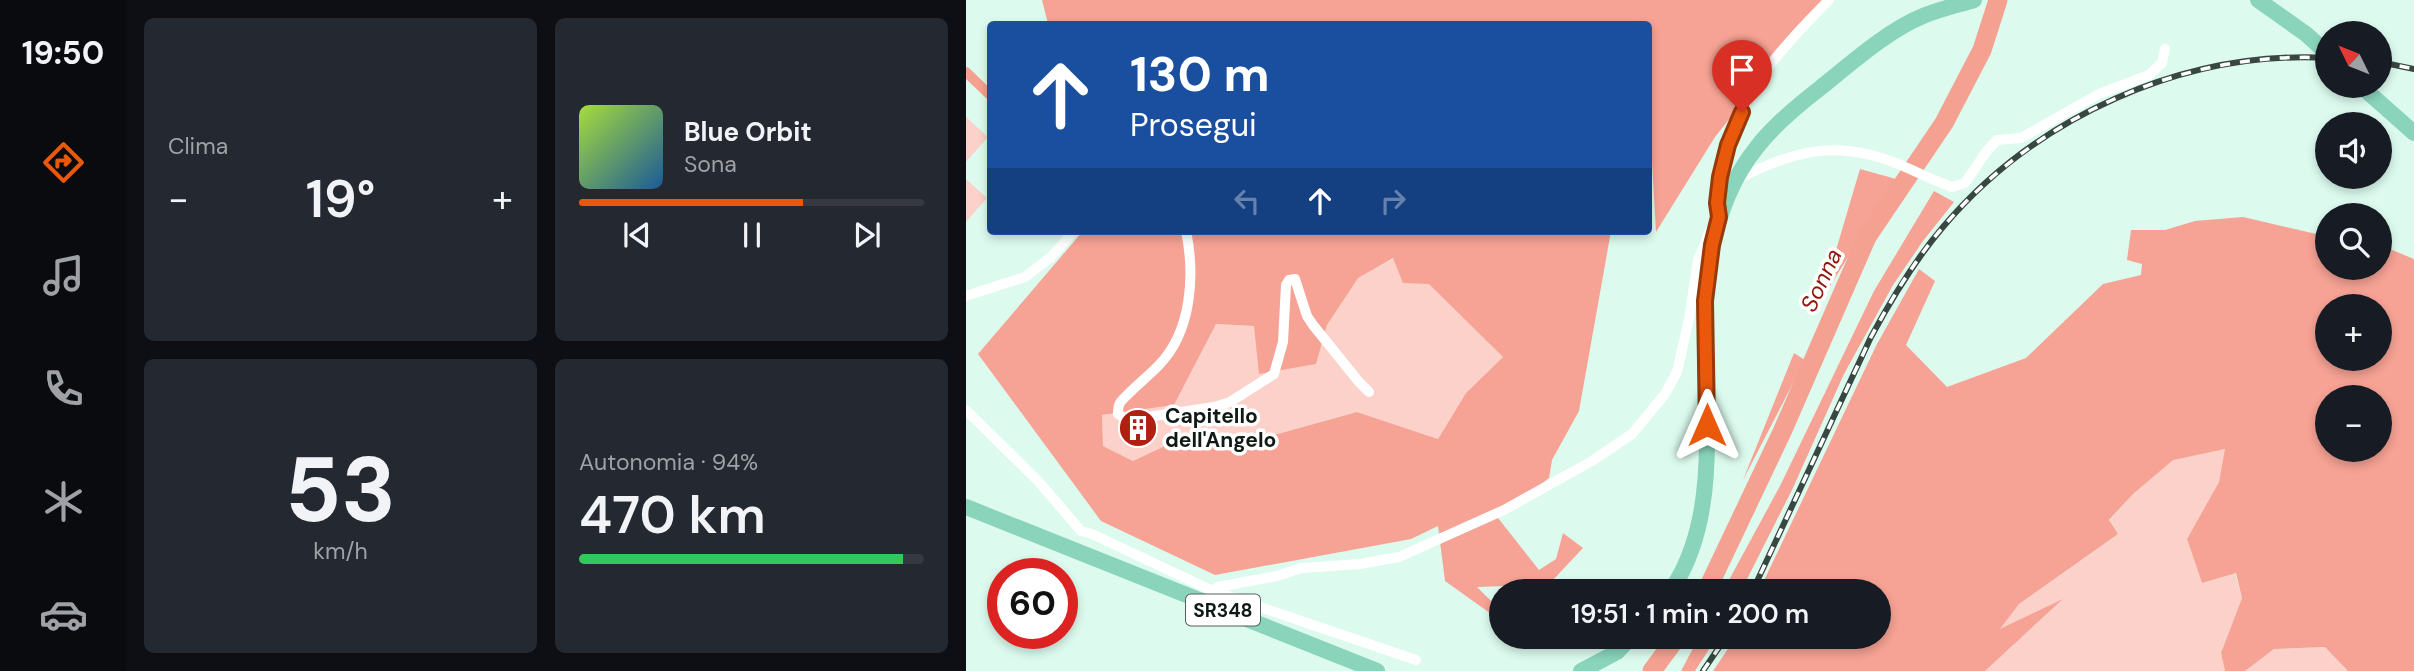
<!DOCTYPE html>
<html lang="it">
<head>
<meta charset="utf-8">
<style>
  body { margin:0; font-family:"DM Sans",sans-serif; background:#242831; color:#f1f3f6; height:100vh; display:flex; flex-direction:column; font-size:26px; white-space:nowrap }
  * { box-sizing:border-box; margin:0 }
  p { font-size:23px; color:#9ea1a6 }
  .icon { flex:none; width:38px; height:38px; fill:none; stroke:currentColor; stroke-width:2; stroke-linecap:round; stroke-linejoin:round }
  .map { position:relative; flex:1; overflow:hidden }
  .sheet { display:flex; flex-direction:column; gap:18px; padding:18px; background:#0d0f14; width:840px }
  .sheet>* { flex:none }
  .banner { position:absolute; left:21px; top:21px; width:665px; height:214px; border-radius:7px; box-shadow:0 4px 10px #0003; background:#1a4fa0; color:#fff; overflow:hidden }
  .needle { width:46px; rotate:313deg }
  .tools { position:absolute; left:1349px; top:21px; display:grid; gap:14px }
  .tools a { display:grid; place-items:center; width:77px; height:77px; border-radius:50%; background:#171b24; box-shadow:0 4px 10px #0003; font-size:35px }
  .speed { position:absolute; left:21px; top:558px; display:flex; gap:14px; font-size:35px; font-weight:700; text-align:center }
  .speed>* { display:grid; place-content:center; width:91px; height:91px; border-radius:50%; background:#171b24; box-shadow:0 4px 10px #0003; line-height:1 }
  .speed .limit { border:10px solid #d22; background:#fff; color:#111 }
  .pin { position:absolute; display:grid; place-items:center; width:60px; height:60px; color:#fff; margin:-72px -30px; border-radius:50% 50% 50% 0; rotate:-45deg; box-shadow:0 0 7px #0007 }
  .pin .icon { rotate:45deg }
  .me { position:absolute; width:77px; margin:-38px; rotate:0deg; stroke-linejoin:round; filter:drop-shadow(0 0 5px #0008) }
  .turn { display:flex; align-items:center; gap:24px; height:147px; padding:0 28px; font-size:32px }
  .turn .icon { width:91px; height:91px; stroke-width:2.5 }
  .turn b { display:block; font-size:49px; line-height:60px }
  .lanes { display:flex; align-items:center; height:66px; padding:0 28px; background:#0003; justify-content:center; gap:35px; direction:ltr }
  .lanes .off { opacity:.35 }
  .big { font-size:52px; font-weight:600; line-height:1.1 }
  .sheet .tile { flex:1; display:flex; flex-direction:column; justify-content:center; gap:10px; min-width:0; padding:0 24px; border-radius:10px; background:#242831 }
  .sheet .dial { align-items:center; gap:0 }
  .dial b { font-size:91px; line-height:1 }
  .song { display:flex; align-items:center; gap:21px }
  .cover { width:84px; height:84px; border-radius:10px; background:linear-gradient(135deg,hsl(80 70% 55%),hsl(210 70% 35%)) }
  .played { height:7px; border-radius:4px; background:linear-gradient(90deg,#ea580c 65%,#363941 65%) }
  .keys { display:flex; justify-content:space-around; direction:ltr }
  .heat { display:flex; justify-content:space-between; align-items:center; font-size:38px; direction:ltr }
  .charge { height:10px; border-radius:5px; background:linear-gradient(90deg,#34c759 94%,#363941 0) }
  .sheet .tiles { flex:1; display:grid; gap:18px; grid-template-columns:repeat(2,1fr) }
  .trip { position:absolute; left:523px; top:579px; width:402px; height:70px; border-radius:35px; background:#171b24; box-shadow:0 4px 10px #0003; font-weight:600; line-height:70px; text-align:center }
  main { display:flex; flex:1; min-height:0 }
  .menu { display:flex; flex-direction:column; width:126px; justify-content:space-around; align-items:center; background:#090b0e; color:#9ea1a6 }
  .menu .icon { width:49px; height:49px }
  .menu .selected { color:#ea580c }
  .menu b { font-size:32px; color:#f1f3f6 }
  .map>svg:first-child { display:block }
  .green { fill:#fbd1c9 }
  .forest { fill:#f6a294; fill-rule:evenodd }
  .lines { fill:none; stroke-linecap:round; stroke-linejoin:round }
  .canal { stroke:#f4a192; stroke-width:10 }
  .river { stroke:#f4a192; stroke-width:19 }
  .street { stroke:#fff; stroke-width:10 }
  .primary { stroke:#8ad4bc; stroke-width:16 }
  .rail-casing { stroke:#384741; stroke-width:6 }
  .rail { stroke:#fff; stroke-width:3.5; stroke-dasharray:10; stroke-linecap:butt }
  .route-casing { stroke:#983908; stroke-width:18 }
  .route { stroke:#ea580c; stroke-width:12 }
  .labels { text-anchor:middle; dominant-baseline:central; stroke-width:7; stroke-linejoin:round; paint-order:stroke }
  .shield { fill:#fff; stroke:#575f5b; stroke-width:2 }
  .shield-label { font-size:19px; font-weight:bold; fill:#0f1a15 }
  .poi-label { font-size:21px; font-weight:bold; fill:#0f1a15; stroke:#fff; text-anchor:start }
  .water-label { font-size:23px; font-style:italic; fill:#90170b; stroke:#fff }
</style>
</head>
<body>
<main>
<nav class="menu">
<b>19:50</b>
<svg class="icon selected" aria-label="directions" viewBox="0 0 24 24"><path d="M12 3l9 9-9 9-9-9zM9 14v-3h6M13 9l2 2-2 2"/></svg>
<svg class="icon" aria-label="music" viewBox="0 0 24 24"><path d="M9 18V5l10-2v13"/><circle cx="6" cy="18" r="3"/><circle cx="16" cy="16" r="3"/></svg>
<svg class="icon" aria-label="phone" viewBox="0 0 24 24"><path d="M5 4h4l2 5-3 2q2 4 5 5l2-3 5 2v4C11 20 4 13 5 4z"/></svg>
<svg class="icon" aria-label="climate" viewBox="0 0 24 24"><path d="M12 3v18M4 7l16 10M4 17L20 7"/></svg>
<svg class="icon" aria-label="car" viewBox="0 0 24 24"><path d="M5 17H2v-5l4-1 3-4h7l3 4 3 1v5h-3M9 17h6M6 11h13"/><circle cx="7" cy="17" r="2"/><circle cx="17" cy="17" r="2"/></svg>
</nav>
<section class="sheet">
<div class="tiles">
<div class="tile"><p>Clima</p>
<div class="heat"><a>−</a><b class="big">19°</b><a>+</a></div>
</div>
<div class="tile">
<div class="song"><i class="cover"></i><div><b>Blue Orbit</b><p>Sona</p></div></div>
<div class="played"></div>
<div class="keys"><svg class="icon" aria-label="previous" viewBox="0 0 24 24"><path d="M18 5L8 12l10 7zM5 5v14"/></svg><svg class="icon" aria-label="pause" viewBox="0 0 24 24"><path d="M8 5v14M16 5v14"/></svg><svg class="icon" aria-label="next" viewBox="0 0 24 24"><path d="M6 5l10 7-10 7zM19 5v14"/></svg></div>
</div>
<div class="tile dial"><b>53</b><p>km/h</p></div>
<div class="tile"><p>Autonomia · 94%</p><b class="big">470 km</b><div class="charge"></div></div>
</div>
</section>
<div class="map">
<svg width="1448" height="671" viewBox="0 0 1448 671">
  <rect width="100%" height="100%" fill="#dcfbee"/>
  <path class="green" d="M0,117L22,137L0,162Z
    M0,179L21,198L0,222Z
    M428,258L463,283L537,357L500,393L472,439L391,412L308,435L203,444L167,461L137,446L136,415L208,405L250,324L288,326L350,364L361,325L392,277Z
    M1260,449L1253,482L1221,539L1236,583L1269,573L1276,598L1255,653L1259,671H1019L1095,601L1033,630L1053,604L1152,534L1143,521L1167,494L1207,459Z
    M1359,647L1382,671H1279L1308,649Z"/>
  <path class="forest" d="M76,0H858L749,137L690,232L686,162L682,165V24H82Z
    M894,169L930,179L855,301Z
    M968,191L988,202L957,241L927,285L878,374L826,490L775,591H757L814,486L908,291Z
    M1277,217L1359,236L1361,233L1362,268H1414V245L1448,259V671H1382L1359,647L1308,649L1279,671H1259L1255,653L1276,598L1270,573L1236,583L1221,539L1253,482L1259,449L1207,460L1167,494L1143,520L1152,534L1053,604L1034,629L1097,599L1019,671H747L770,637H914V592L793,591L911,344L953,269L969,281L940,345L981,387L1060,358L1137,284L1175,275L1176,264L1161,260L1165,230H1199L1229,221ZM1414,306V359H1362V306ZM1414,397V450H1362V397Z
    M117,231H645L613,411L586,460L583,478L532,518L573,570L590,559L597,533L617,548L586,581L568,585L511,587L535,611V621L479,581L472,526L445,539L249,575L135,521L12,354ZM427,258L437,283L463,284L537,357L500,393L472,439L391,412L308,435L203,444L167,461L137,446L136,415L208,405L250,324L288,326L293,374L350,364L361,325L392,278Z
    M828,353L839,360L777,480Z
    M733,637H751L729,671H715Z"/>
  <g class="lines">
    <path class="canal" d="M0,72L24,95"/>
    <path class="river" d="M740,592L816,432L901,237L978,123L1016,50L1032,0
      M686,671L711,637"/>
    <path class="street" d="M772,179C830,149 874,139 937,166C953,173 969,181 986,187L999,183L1020,152L1031,140L1055,138L1133,94L1183,75L1196,63L1199,49
      M220,231C229,275 226,331 193,365C186,373 157,397 154,403C152,406 152,410 152,414L162,420L248,407L264,402L308,374L317,342L320,285L323,280L329,279L341,316L347,325L393,382L403,392
      M0,296L59,277L85,257L108,231
      M0,410L72,481L115,531L126,534L247,591L450,660
      M247,591L252,587L311,576L335,568L394,564L433,557L538,510L626,461L666,434L699,394L711,372L723,319L732,260L743,233L753,217C744,168 776,103 804,65C822,42 842,21 863,0"/>
    <path class="primary" d="M1292,0L1340,34L1362,54
      M1395,86L1448,133
      M0,507L411,671
      M704,592C735,547 741,491 741,439C740,340 725,229 791,147C808,125 831,106 853,89C883,65 922,30 957,16C974,9 992,5 1008,0
      M615,671L651,652L665,637"/>
    <g class="rail-casing">
      <path id="rail" d="M1414,62L1448,69
        M786,592L905,337C926,298 948,261 977,227C1070,117 1217,50 1362,58
        M737,671L760,637"/>
    </g>
    <use href="#rail" class="rail"/>
  </g>
  <g class="lines">
    <g class="route-casing">
      <path id="route" d="M741,425L739,301L746,245L753,217L751,203L754,177L762,145L776,112"/>
    </g>
    <use href="#route" class="route"/>
  </g>
  <defs>
    <g id="building-disc" transform="scale(2.0125)"><circle r="9.5" fill="#af2012" stroke="#fff"/><path d="M-4-6H4V6H1V3H-1V6H-4ZM-2.5-4.3h1.7v1.8h-1.7ZM.8-4.3h1.7v1.8H.8ZM-2.5-1h1.7V.8h-1.7ZM.8-1h1.7V.8H.8Z" fill="#fff"/></g>
  </defs>
  <g fill-rule="evenodd">
    <use href="#building-disc" x="172" y="428"/>
  </g>
  <g class="labels">
    <rect class="shield" x="220" y="594.5" width="74" height="31" rx="5"/>
    <g class="shield-label">
      <text x="257" y="610">SR348</text>
    </g>
    <g class="poi-label">
      <text x="199" y="416">Capitello<tspan x="199" dy="24">dell'Angelo</tspan></text>
    </g>
    <g class="water-label">
      <text transform="translate(855 280) rotate(-65)">Sonna</text>
    </g>
  </g>
</svg>
<div class="tools">
<a><svg class="needle" viewBox="-14 -14 28 28"><path d="M0-13l5 13h-10z" fill="#e53935"/><path d="M0 13l5-13h-10z" fill="#9ea1a6"/></svg></a>
<a><svg class="icon" aria-label="sound" viewBox="0 0 24 24"><path d="M4 9h4l5-4v14l-5-4H4zM17 9q2 3 0 6"/></svg></a>
<a><svg class="icon" aria-label="search" viewBox="0 0 24 24"><circle cx="10" cy="10" r="6"/><path d="M15 15l6 6"/></svg></a>
<a>+</a>
<a>−</a>
</div>
<div class="speed"><div class="limit">60</div></div>
<div class="pin" style="left:776px;top:112px;background:#d93025"><svg class="icon" aria-label="arrive" viewBox="0 0 24 24"><path d="M6 21V4h12l-3 4 3 4H6"/></svg></div>
<svg class="me" style="left:741px;top:425px" viewBox="-20 -20 40 40"><path d="M0-17L14 15 0 8-14 15z" fill="#ea580c" stroke="#fff" stroke-width="4"/></svg>
<div class="trip">19:51 · 1 min · 200 m</div>
<div class="banner">
<div class="turn"><svg class="icon" aria-label="ahead" viewBox="0 0 24 24"><path d="M12 20V5M6 11l6-6 6 6"/></svg><div><b>130 m</b>Prosegui</div></div>
<div class="lanes"><svg class="icon off" aria-label="left" viewBox="0 0 24 24"><path d="M17 20v-9H6M10 6l-5 5 5 5"/></svg><svg class="icon" aria-label="ahead" viewBox="0 0 24 24"><path d="M12 20V5M6 11l6-6 6 6"/></svg><svg class="icon off" aria-label="right" viewBox="0 0 24 24"><path d="M7 20v-9h11M14 6l5 5-5 5"/></svg></div>
</div>
</div>
</main>
</body>
</html>
